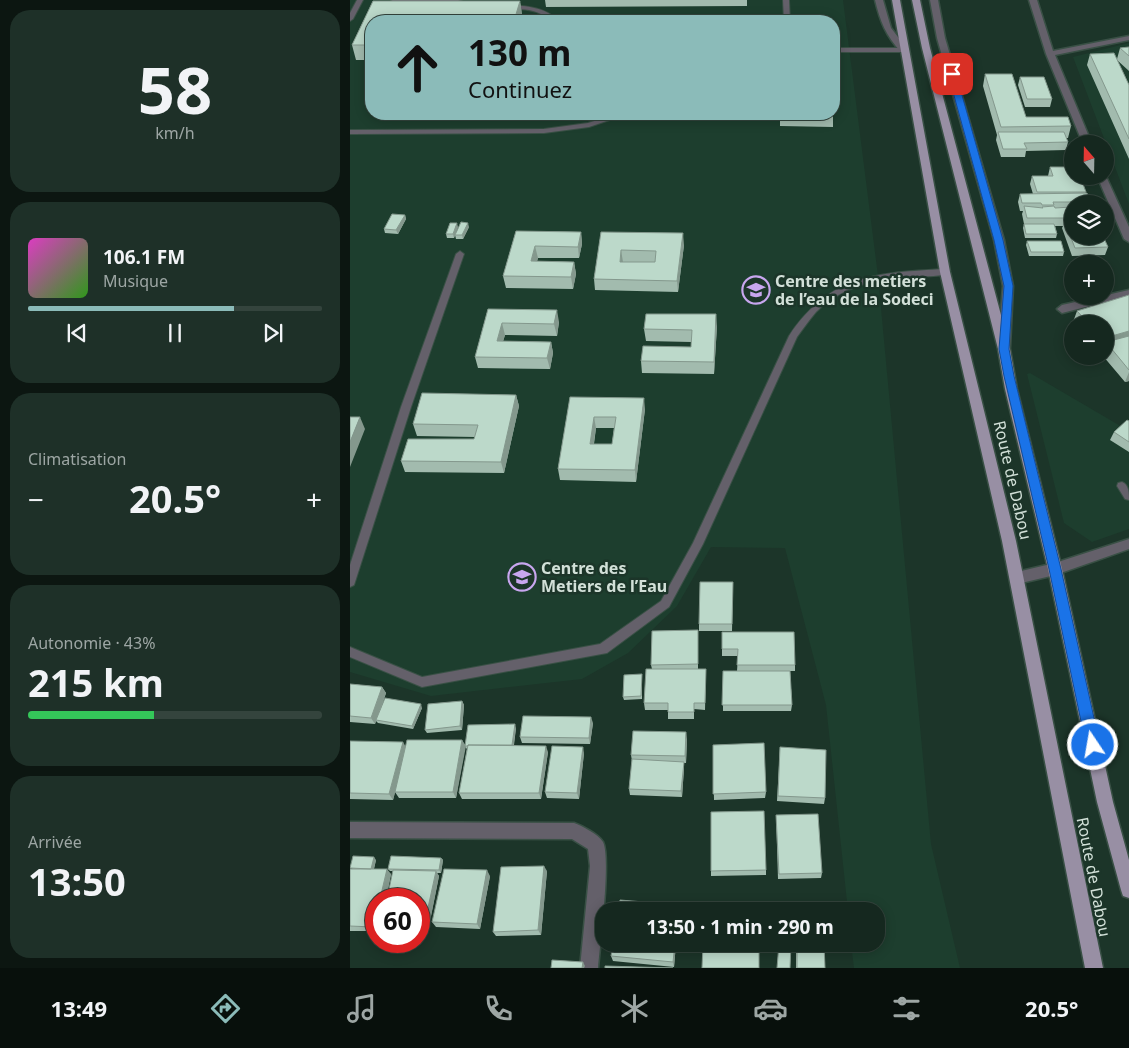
<!DOCTYPE html>
<html lang="fr">
<head>
<meta charset="utf-8">
<style>
  body { margin:0; font-family:"Noto Sans",sans-serif; background:#1e3028; color:#f1f3f6; height:100vh; display:flex; flex-direction:column; font-size:19px; white-space:nowrap }
  * { box-sizing:border-box; margin:0 }
  p { font-size:16px; color:#9da6a4 }
  .icon { flex:none; width:28px; height:28px; fill:none; stroke:currentColor; stroke-width:2; stroke-linecap:round; stroke-linejoin:round }
  .map { position:relative; flex:1; overflow:hidden }
  .side { display:flex; flex-direction:column; gap:10px; padding:10px; background:#0c1611; width:350px }
  .side>* { flex:none }
  .guide { position:absolute; left:15px; top:15px; width:475px; height:105px; border-radius:20px; box-shadow:0 2px 12px #0003,0 0 0 1px #34443d; background:#8bbbb9; color:#111; overflow:hidden }
  .needle { width:32px; rotate:340deg }
  .buttons { position:absolute; left:714px; top:135px; display:grid; gap:10px }
  .buttons a { display:grid; place-items:center; width:50px; height:50px; border-radius:50%; background:#15281f; box-shadow:0 2px 12px #0003,0 0 0 1px #34443d; font-size:25px }
  .speed { position:absolute; left:15px; top:888px; display:flex; gap:10px; font-size:25px; font-weight:700; text-align:center }
  .speed>* { display:grid; place-content:center; width:65px; height:65px; border-radius:50%; background:#15281f; box-shadow:0 2px 12px #0003,0 0 0 1px #34443d; line-height:1 }
  .speed .limit { border:8px solid #d22; background:#fff; color:#111 }
  .pin { position:absolute; display:grid; place-items:center; width:42px; height:42px; color:#fff; margin:-21px; border-radius:10px; box-shadow:0 2px 8px #0006 }
  .me { position:absolute; width:55px; margin:-28px; rotate:348deg; stroke-linejoin:round; filter:drop-shadow(0 0 4px #0008) }
  .turn { display:flex; align-items:center; gap:18px; height:105px; padding:0 20px; font-size:22px }
  .turn .icon { width:65px; height:65px; stroke-width:2.5 }
  .turn b { display:block; font-size:35px; line-height:42px }
  .big { font-size:38px; font-weight:700; line-height:1.1 }
  .side .card { flex:1; display:flex; flex-direction:column; justify-content:center; gap:8px; min-width:0; padding:0 18px; border-radius:20px; background:#1e3028 }
  .side .dial { align-items:center; gap:0 }
  .dial b { font-size:65px; line-height:1 }
  .song { display:flex; align-items:center; gap:15px }
  .cover { width:60px; height:60px; border-radius:8px; background:linear-gradient(135deg,hsl(310 70% 55%),hsl(110 70% 35%)) }
  .played { height:5px; border-radius:2px; background:linear-gradient(90deg,#8bbbb9 70%,#34443d 70%) }
  .keys { display:flex; justify-content:space-around; direction:ltr }
  .heat { display:flex; justify-content:space-between; align-items:center; font-size:28px; direction:ltr }
  .charge { height:8px; border-radius:4px; background:linear-gradient(90deg,#34c759 43%,#34443d 0) }
  .trip { position:absolute; left:245px; top:902px; width:290px; height:50px; border-radius:20px; background:#15281f; box-shadow:0 2px 12px #0003,0 0 0 1px #34443d; font-weight:700; line-height:50px; text-align:center }
  .tab-bar { display:flex; height:80px; justify-content:space-around; align-items:center; background:#08100c; color:#9da6a4 }
  .tab-bar .icon { width:35px; height:35px }
  .tab-bar .selected { color:#8bbbb9 }
  .tab-bar b { font-size:22px; color:#f1f3f6 }
  main { display:flex; flex:1; min-height:0 }
  .map>svg:first-child { display:block }
  .built { fill:#1d3e2e; fill-rule:evenodd }
  .lines { fill:none; stroke-linecap:round; stroke-linejoin:round }
  .service-casing { stroke:#395045; stroke-width:2 }
  .minor-casing { stroke:#395045; stroke-width:3 }
  .tertiary-casing { stroke:#395045; stroke-width:3 }
  .primary-casing { stroke:#395045; stroke-width:3 }
  .service { fill:#64606a; fill-rule:evenodd }
  .minor { fill:#64606a; fill-rule:evenodd }
  .tertiary { fill:#64606a; fill-rule:evenodd }
  .primary { fill:#988fa4; fill-rule:evenodd }
  .wall { fill:#a2bbae; fill-rule:evenodd }
  .shaded-wall { fill:#84988d }
  .building { fill:#bcd9ca; stroke:#84988d; fill-rule:evenodd }
  .route { fill:#1a73e8; stroke:#114b97 }
  .labels { text-anchor:middle; dominant-baseline:central; stroke-width:5; stroke-linejoin:round; paint-order:stroke }
  .poi-label { font-size:16px; font-weight:bold; fill:#d2e0d8; stroke:#1c3529; text-anchor:start }
  .street-label { font-size:16px; fill:#d2e0d8; stroke:#1c3529 }
</style>
</head>
<body>
<main>
<section class="side">
<div class="card dial"><b>58</b><p>km/h</p></div>
<div class="card">
<div class="song"><i class="cover"></i><div><b>106.1 FM</b><p>Musique</p></div></div>
<div class="played"></div>
<div class="keys"><svg class="icon" aria-label="previous" viewBox="0 0 24 24"><path d="M18 5L8 12l10 7zM5 5v14"/></svg><svg class="icon" aria-label="pause" viewBox="0 0 24 24"><path d="M8 5v14M16 5v14"/></svg><svg class="icon" aria-label="next" viewBox="0 0 24 24"><path d="M6 5l10 7-10 7zM19 5v14"/></svg></div>
</div>
<div class="card"><p>Climatisation</p>
<div class="heat"><a>−</a><b class="big">20.5°</b><a>+</a></div>
</div>
<div class="card"><p>Autonomie · 43%</p><b class="big">215 km</b><div class="charge"></div></div>
<div class="card"><p>Arrivée</p><b class="big">13:50</b></div>
</section>
<div class="map">
<svg width="779" height="968" viewBox="0 0 779 968">
  <rect width="100%" height="100%" fill="#1c3529"/>
  <path class="built" d="M0,0H493L528,276L581,844L610,968H504L501,944H526V911H498L476,705L435,548L361,547L327,606L278,653L232,679L81,696L0,672ZM21,21H484V114H21Z
    M779,43V204L723,57Z
    M680,373L779,431V529L742,542L714,523L677,374Z"/>
  <g class="lines">
    <g class="service-casing">
      <path id="service" d="M7,0H13L3,19L0,21V13Z
        M41,0H108L119,4L116,6L105,3L44,2Z
        M433,0H439L440,21H434Z
        M158,5C177,6 195,7 209,21C201,21 198,17 191,14C180,8 168,10 156,8V6Z
        M484,48H554L557,50L554,52H484Z
        M267,114H277L239,127L194,133L0,134V130L194,129L238,123Z
        M110,251L114,254L61,407L5,582L4,585L0,587V565L51,407L106,254Z
        M595,269L598,270V274C585,277 572,276 559,277C524,279 491,287 466,312C459,320 453,329 447,337L353,544L319,607L257,653L72,687L0,657V647L72,677L250,644L311,601L343,543L439,336C480,274 527,273 595,269Z
        M772,482C779,485 779,493 779,500L775,499L767,486L768,483Z"/>
    </g>
    <g class="minor-casing">
      <path id="minor" d="M679,0H687L703,51L779,36V40L705,55L742,144H733L696,54Z
        M755,174L779,227V242L774,239L747,176H755Z
        M779,290V296L712,313L707,309L712,305Z
        M0,822L224,823C232,826 248,834 253,842C261,858 250,945 248,968H230L240,866L238,849L222,839L0,838Z"/>
    </g>
    <g class="tertiary-casing">
      <path id="tertiary" d="M525,0H533L541,28L558,50L557,52H551C536,36 530,21 525,0Z
        M580,0H588L595,38L654,240L663,286L660,347L654,351L648,347L653,286L644,240L587,38Z
        M779,539V549L705,575L667,584L662,582L660,578L662,574L667,572L705,563Z"/>
    </g>
    <g class="primary-casing">
      <path id="primary" d="M542,0H550L600,272L666,541L753,968H735L652,541L590,272Z
        M562,0H570L580,48L660,349L667,389L712,569L763,802L779,860V898L773,896L771,890L747,802L698,569L655,389L648,349L572,48Z"/>
    </g>
    <use href="#service" class="service"/>
    <use href="#minor" class="minor"/>
    <use href="#tertiary" class="tertiary"/>
    <use href="#primary" class="primary"/>
  </g>
  <path class="wall" d="M195,0H397V6L196,7Z
    M23,1H170L172,15L171,21H21V60H6L2,45Z
    M779,47V71L767,60L779,85V159L737,65L740,54L767,59L770,48Z
    M635,74L676,117L721,126L718,138H716L718,142L716,150L676,151L675,157H651L646,140L647,135L633,86Z
    M670,77L702,99L700,107H675L668,85Z
    M430,114H483V127L430,126Z
    M700,167L736,192L735,193L722,204V236L758,247L755,255L722,256L712,228L713,226H705L707,234L706,238H675L673,228L674,224L672,214L673,211H670L668,202L670,194H683L680,184L682,176H698Z
    M55,215L56,219L48,234L35,233L34,229Z
    M108,227L106,232L119,227L113,239H106L105,235L104,238H97L96,234Z
    M166,231L231,232L232,244L229,258H188L187,261L224,262L226,274L223,289L156,288L153,276Z
    M251,232L334,245L328,292L245,290L244,279Z
    M677,241L714,252L713,256H679L676,245Z
    M779,295V381L775,382L753,356H755V324H724L723,322L727,311Z
    M138,309L209,322L207,336L155,335L153,341L201,342L203,353L200,369L128,368L125,357Z
    M367,326L364,374L292,373L291,361L341,347V342L296,341L294,329Z
    M166,395L169,406L154,473L55,472L51,461L124,439L125,437L67,436L63,424Z
    M220,397L295,409L286,482L210,480L208,469ZM246,428H264L262,444H244Z
    M779,421V452L760,440L764,432Z
    M383,582L382,631H349V624Z
    M348,630V669H356L355,710L344,709V719H318V710H295L294,703L302,669L301,665Z
    M372,632L445,665V671H440L442,705L441,711H373V671H387L388,656H372Z
    M292,674V699L274,700L273,697Z
    M0,684L32,687L36,693L30,711L72,708L63,729L28,723L26,721L25,724L0,722Z
    M112,701L114,705L112,730L77,733L75,730Z
    M243,723L240,744L172,743L170,737Z
    M166,728L164,745L198,752L191,799H112L109,793L117,749L115,747L106,798H49L45,792L43,800L0,799V741L55,747L112,740L115,746Z
    M337,739L336,763H334V768L332,797L280,795L279,789L282,761L281,755Z
    M363,745L416,792L415,798L364,800Z
    M430,747L475,798L474,804L427,801Z
    M234,753L229,799L197,798L195,792Z
    M426,815L472,873L471,878L428,879Z
    M91,858L93,860L91,873H87L89,876L78,931H69V899L43,871H40L38,869Z
    M26,860L24,869L41,874L36,899H26V931H0V869Z
    M416,870V875L361,876V871Z
    M197,871L191,935L146,936L143,932Z
    M140,876L130,929L86,927L82,922Z
    M326,944L324,967L263,961L261,956Z
    M446,944H474L475,968H446Z"/>
  <path class="shaded-wall" d="M170,1L172,15L171,21H164Z
    M55,215L56,219L48,234L46,230Z
    M107,223L108,227L104,238L103,234Z
    M118,223L119,227L113,239L112,235Z
    M231,232L232,244L229,258L228,247Z
    M333,233L334,245L328,292L327,281Z
    M185,246L188,258L184,273L181,261Z
    M271,250L273,262H270Z
    M224,262L226,274L223,289L221,277Z
    M207,310L209,322L207,336L204,324Z
    M366,314L367,326L364,374V362Z
    M152,323L155,335L150,352L147,341Z
    M779,331V341L756,342L755,344V338Z
    M201,342L203,353L200,369L197,358Z
    M779,372V381L775,382Z
    M166,395L169,406L154,473L151,462Z
    M294,398L295,409L286,482L285,470Z
    M10,417L15,429L0,467V442Z
    M244,417L246,428L242,455L240,444Z
    M32,687L36,693L25,724L21,718Z
    M112,701L114,705L112,730L110,726Z
    M71,704L72,708L63,729L62,726Z
    M241,717L243,723L240,744L239,738Z
    M165,724L166,728L163,749L162,745Z
    M336,732L337,739L336,763L335,756Z
    M112,740L116,746L106,798L103,792Z
    M53,742L57,749L43,800L39,794Z
    M196,746L198,752L191,799L189,793Z
    M233,747L234,753L229,799L227,793Z
    M334,762V768L332,797L331,791Z
    M24,857L26,860L23,872L21,869Z
    M91,858L93,860L91,873L89,870Z
    M194,866L197,871L191,935L188,930Z
    M37,869L41,874L36,899H30Z
    M137,870L140,876L130,929L127,924Z
    M86,871L89,876L78,931L74,926Z
    M26,914V929L23,927Z
    M325,944H326L324,967L323,962Z
    M233,962L235,966L234,968H232Z"/>
  <path class="building" d="M23,1H170L164,21H21V45H2Z
    M779,47V56L770,48Z
    M764,53L779,85V139L740,54Z
    M635,74H662L676,117H718L721,126L651,127Z
    M670,77H694L702,99H677Z
    M430,114H483V115H430Z
    M648,132H714L718,142L674,143L677,149H653Z
    M700,167H722V176H730L736,192H687L682,176H703Z
    M737,193L741,204H722V205L721,202H703L704,205H692L691,203H672L670,194Z
    M674,206L693,208L692,207L704,206L705,208L722,207V218H677Z
    M42,214L55,215L46,230L34,229Z
    M714,220H722V236H753L758,247L725,248Z
    M111,222L118,223L112,235H105Z
    M100,223H107L103,234H96Z
    M674,224H704L707,234H676Z
    M166,231L231,232L228,247L185,246L181,261L224,262L221,277L153,276Z
    M251,232L333,233L327,281L244,279ZM271,250L306,251L305,262H270Z
    M677,241H711L714,252H681Z
    M779,295V331L755,338V324H739L727,311Z
    M138,309L207,310L204,324L152,323L147,341L201,342L197,358L125,357Z
    M296,314H366L364,362L291,361L293,346L341,347L342,330L294,329Z
    M779,336V370L756,342Z
    M72,393L166,395L151,462L51,461L58,439H124L128,425L63,424Z
    M220,397L294,398L285,470L208,469ZM244,417H266L262,444H240Z
    M0,417H10L0,442Z
    M777,420L779,421V442L764,432Z
    M350,582H383L382,624H349Z
    M348,630V664L301,665L302,631Z
    M372,632H444L445,665H387L388,649H372Z
    M296,669H356L355,703H344V712H318V703H294Z
    M373,671H440L442,705H372Z
    M292,674L291,696L273,697L274,675Z
    M0,684L32,687L21,718L0,716Z
    M35,698L71,704L62,726L26,720Z
    M112,701L110,726L75,730L78,704Z
    M173,716L241,717L239,738L170,737Z
    M165,724L162,745H118V746H115L118,725Z
    M283,731L336,732L335,756L281,755Z
    M57,740H112L103,792H45Z
    M0,741L53,742L39,794L0,793Z
    M414,743L416,792L363,794V745Z
    M118,745L196,746L189,793H109Z
    M202,746L233,747L227,793L195,792Z
    M430,747L476,750L475,798L428,796Z
    M282,759L334,762L331,791L279,789Z
    M414,811L416,870L361,871V812Z
    M468,814L472,873L429,874L426,815Z
    M3,856L24,857L21,869L0,868Z
    M41,856L91,858L89,870L38,869Z
    M194,866L188,930L143,932L151,867Z
    M0,869H37L30,899H26V914L23,927L0,926Z
    M94,869L137,870L127,924L82,922Z
    M43,870L86,871L74,926H69V899H37Z
    M270,900L330,905L329,911H269Z
    M263,944H325L323,962L261,956Z
    M353,944H409V968H352Z
    M429,944H441L440,968H427Z
    M447,944H474L475,968H447Z
    M202,960L233,962L232,968H201Z
    M255,966L323,968H255Z"/>
  <path class="route" d="M602,72L606,74L653,240L663,286L659,349L664,376L711,569L750,745L747,750L743,752L738,750L736,745L699,569L654,376L649,349L654,286L644,240L598,74Z"/>
  <defs>
    <g id="school-ring" transform="scale(1.4375)"><circle r="9.5" fill="#1c3529" stroke="#c8a6ef" stroke-width="1.5"/><path d="M0-5L7-2L0 1L-7-2ZM-4 1L0 2.5L4 1V4Q0 6-4 4Z" fill="#c8a6ef"/></g>
  </defs>
  <g fill-rule="evenodd">
    <use href="#school-ring" x="406" y="290"/>
    <use href="#school-ring" x="172" y="577"/>
  </g>
  <g class="labels">
    <g class="poi-label">
      <text x="425" y="281">Centre des metiers<tspan x="425" dy="18">de l’eau de la Sodeci</tspan></text>
      <text x="191" y="568">Centre des<tspan x="191" dy="18">Metiers de l’Eau</tspan></text>
    </g>
    <g class="street-label">
      <text transform="translate(663 480) rotate(77)">Route de Dabou</text>
      <text transform="translate(744 877) rotate(79)">Route de Dabou</text>
    </g>
  </g>
</svg>
<div class="buttons">
<a><svg class="needle" viewBox="-14 -14 28 28"><path d="M0-13l5 13h-10z" fill="#e53935"/><path d="M0 13l5-13h-10z" fill="#9da6a4"/></svg></a>
<a><svg class="icon" aria-label="layers" viewBox="0 0 24 24"><path d="M12 4l9 5-9 5-9-5zM3 14l9 5 9-5"/></svg></a>
<a>+</a>
<a>−</a>
</div>
<div class="speed"><div class="limit">60</div></div>
<div class="pin" style="left:602px;top:74px;background:#d93025"><svg class="icon" aria-label="arrive" viewBox="0 0 24 24"><path d="M6 21V4h12l-3 4 3 4H6"/></svg></div>
<svg class="me" style="left:743px;top:745px" viewBox="-20 -20 40 40"><circle r="17" fill="#1a73e8" stroke="#fff" stroke-width="3"/><path d="M0-11L8 9 0 5-8 9z" fill="#fff"/></svg>
<div class="trip">13:50 · 1 min · 290 m</div>
<div class="guide">
<div class="turn"><svg class="icon" aria-label="ahead" viewBox="0 0 24 24"><path d="M12 20V5M6 11l6-6 6 6"/></svg><div><b>130 m</b>Continuez</div></div>
</div>
</div>
</main>
<nav class="tab-bar">
<b>13:49</b>
<svg class="icon selected" aria-label="directions" viewBox="0 0 24 24"><path d="M12 3l9 9-9 9-9-9zM9 14v-3h6M13 9l2 2-2 2"/></svg>
<svg class="icon" aria-label="music" viewBox="0 0 24 24"><path d="M9 18V5l10-2v13"/><circle cx="6" cy="18" r="3"/><circle cx="16" cy="16" r="3"/></svg>
<svg class="icon" aria-label="phone" viewBox="0 0 24 24"><path d="M5 4h4l2 5-3 2q2 4 5 5l2-3 5 2v4C11 20 4 13 5 4z"/></svg>
<svg class="icon" aria-label="climate" viewBox="0 0 24 24"><path d="M12 3v18M4 7l16 10M4 17L20 7"/></svg>
<svg class="icon" aria-label="car" viewBox="0 0 24 24"><path d="M5 17H2v-5l4-1 3-4h7l3 4 3 1v5h-3M9 17h6M6 11h13"/><circle cx="7" cy="17" r="2"/><circle cx="17" cy="17" r="2"/></svg>
<svg class="icon" aria-label="filters" viewBox="0 0 24 24"><path d="M4 7h16M4 17h16"/><circle cx="9" cy="7" r="2"/><circle cx="15" cy="17" r="2"/></svg>
<b>20.5°</b>
</nav>
</body>
</html>
